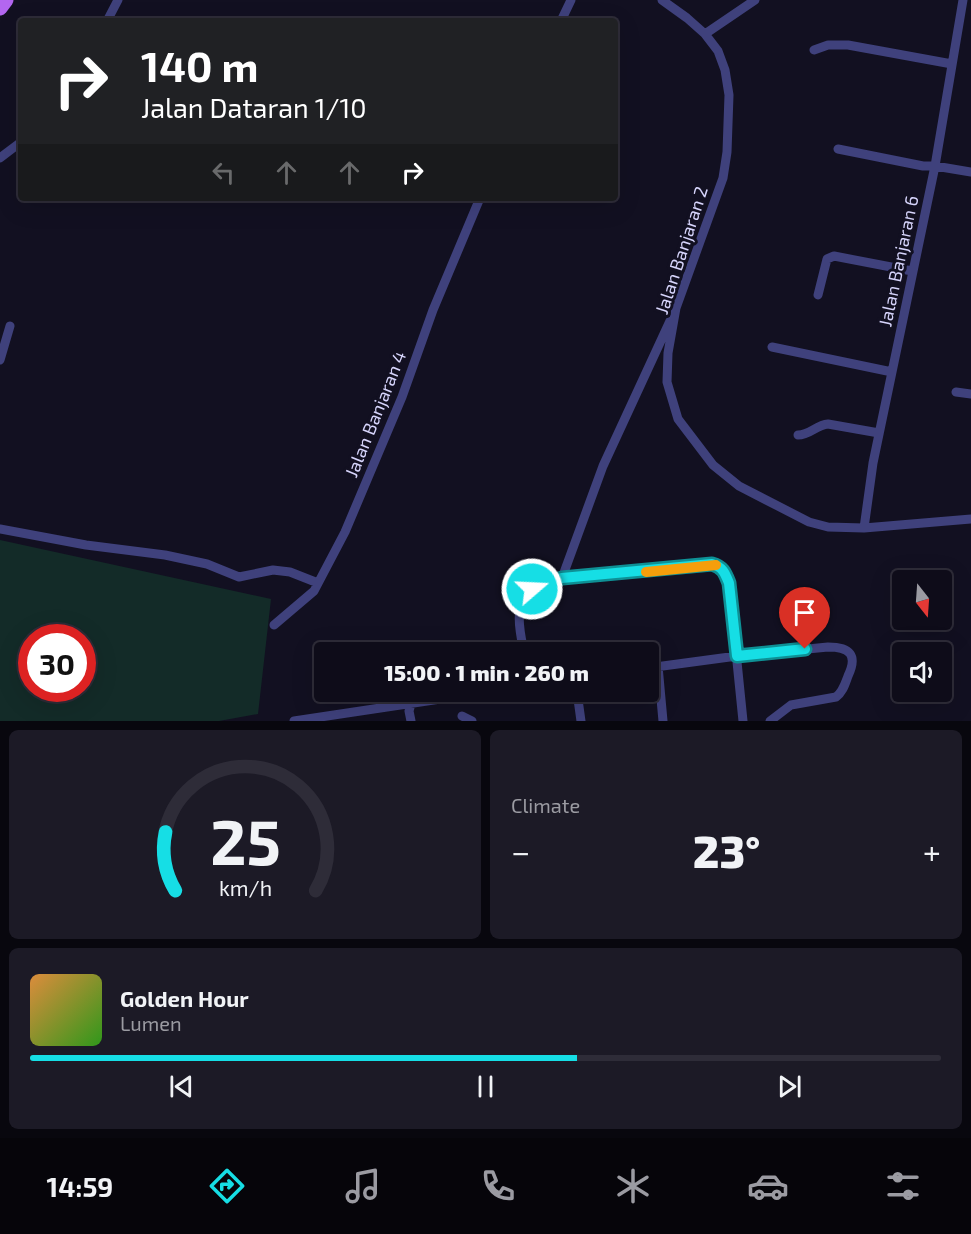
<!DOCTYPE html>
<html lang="en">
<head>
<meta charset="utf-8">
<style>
  body { margin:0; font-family:"Exo 2",sans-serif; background:#1c1a26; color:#f1f3f6; height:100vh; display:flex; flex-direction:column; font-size:22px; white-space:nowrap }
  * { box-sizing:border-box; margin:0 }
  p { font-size:20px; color:#9b9ba2 }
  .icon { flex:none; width:33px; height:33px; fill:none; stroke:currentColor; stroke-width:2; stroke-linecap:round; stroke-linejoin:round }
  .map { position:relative; height:721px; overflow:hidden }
  .panel { display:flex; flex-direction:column; gap:9px; padding:9px; background:#08070e; flex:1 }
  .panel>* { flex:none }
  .hud { position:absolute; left:18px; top:18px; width:600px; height:183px; border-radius:6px; box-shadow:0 6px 24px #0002,0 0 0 2px #2e2c38; background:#202124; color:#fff; overflow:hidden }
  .needle { width:39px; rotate:163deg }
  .tools { position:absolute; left:892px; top:570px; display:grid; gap:12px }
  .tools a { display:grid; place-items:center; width:60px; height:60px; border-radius:6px; background:#0e0c19; box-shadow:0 6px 24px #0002,0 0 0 2px #2e2c38; font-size:30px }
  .speed { position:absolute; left:18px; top:624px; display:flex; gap:12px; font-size:30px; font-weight:700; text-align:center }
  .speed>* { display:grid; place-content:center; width:78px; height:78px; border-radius:50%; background:#0e0c19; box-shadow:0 6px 24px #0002,0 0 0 2px #2e2c38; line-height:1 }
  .speed .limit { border:9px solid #d22; background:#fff; color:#111 }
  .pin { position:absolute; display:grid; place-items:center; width:51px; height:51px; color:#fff; margin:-62px -26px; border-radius:50% 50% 50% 0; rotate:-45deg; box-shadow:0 0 6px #0007 }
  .pin .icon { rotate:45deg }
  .me { position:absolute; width:66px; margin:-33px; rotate:71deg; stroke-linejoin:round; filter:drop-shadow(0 0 4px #0008) }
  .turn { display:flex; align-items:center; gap:21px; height:126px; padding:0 24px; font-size:27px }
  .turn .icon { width:78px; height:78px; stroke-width:2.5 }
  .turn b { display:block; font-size:42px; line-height:51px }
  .lanes { display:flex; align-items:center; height:57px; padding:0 24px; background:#0003; justify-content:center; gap:30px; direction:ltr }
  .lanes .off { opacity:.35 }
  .big { font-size:45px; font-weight:800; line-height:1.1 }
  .panel .card { flex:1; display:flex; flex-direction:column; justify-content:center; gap:9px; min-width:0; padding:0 21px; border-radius:9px; background:#1c1a26 }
  .panel .dial { align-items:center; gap:0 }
  .dial svg { height:156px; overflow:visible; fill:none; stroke:#2e2c38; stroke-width:7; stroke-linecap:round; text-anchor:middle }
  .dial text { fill:#f1f3f6; stroke:none }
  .song { display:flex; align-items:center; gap:18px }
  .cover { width:72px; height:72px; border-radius:9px; background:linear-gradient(135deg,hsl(30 70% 55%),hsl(110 70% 35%)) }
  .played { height:6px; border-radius:3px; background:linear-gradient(90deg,#16dee5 60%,#2e2c38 60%) }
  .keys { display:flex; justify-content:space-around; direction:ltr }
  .heat { display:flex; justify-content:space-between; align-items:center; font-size:33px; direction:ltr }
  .panel .tiles { flex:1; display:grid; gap:9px; grid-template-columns:1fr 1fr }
  .card:last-child { grid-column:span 2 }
  .trip { position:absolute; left:314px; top:642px; width:345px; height:60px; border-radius:6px; background:#0e0c19; box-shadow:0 6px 24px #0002,0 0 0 2px #2e2c38; font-weight:800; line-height:60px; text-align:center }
  .menu { display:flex; height:96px; justify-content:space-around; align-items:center; background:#06050a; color:#9b9ba2 }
  .menu .icon { width:42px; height:42px }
  .menu .current { color:#16dee5 }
  .menu b { font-size:27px; color:#f1f3f6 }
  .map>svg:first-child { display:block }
  .green { fill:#132b28; fill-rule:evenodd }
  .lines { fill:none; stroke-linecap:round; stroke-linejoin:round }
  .street { stroke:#3f417c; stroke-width:9 }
  .primary { stroke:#b366f0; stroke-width:15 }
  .route-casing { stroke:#0e9095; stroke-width:15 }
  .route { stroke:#16dee5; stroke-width:10 }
  .slow { stroke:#f59e0b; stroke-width:10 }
  .labels { text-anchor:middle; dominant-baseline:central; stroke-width:6; stroke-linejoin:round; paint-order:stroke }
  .street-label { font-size:18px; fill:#d6d4fb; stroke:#121021 }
</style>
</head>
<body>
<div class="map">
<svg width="971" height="721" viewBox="0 0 971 721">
  <rect width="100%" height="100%" fill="#121021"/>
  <path class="green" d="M0,540L271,599L258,714L219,721H0ZM32,638H82V688H32Z"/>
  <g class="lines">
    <path class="street" d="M662,0L687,18L705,34L718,51L725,70L729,95L727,152L723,178L676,308L668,353L667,382L678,419L713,465L739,486L809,522L828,527L864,528L971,519
      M107,21L118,0
      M561,21L571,0
      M705,34L755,0
      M814,50L828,45H848L952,64
      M838,149L923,166H935L971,172
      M0,158L21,142
      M818,295L827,259L834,256L912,271
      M772,347L892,372
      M0,360L10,326
      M956,392L971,394
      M798,435C810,435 816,425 828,424L879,433
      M864,528L873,463L935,166L963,0
      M0,529L86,545L165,555L207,564L239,577L273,570L290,572L318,583
      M562,578L603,466L670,321
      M274,625L314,591L345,532L402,397L433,310L480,198
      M524,652C520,632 513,606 531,590C539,583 552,581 562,578L712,564C723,567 725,573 729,583L743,721
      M658,666L663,721
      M648,668L737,656L828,647C850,647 858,655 848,676C845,684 843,692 836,697L791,705L770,721
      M577,692L581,721
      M462,716L472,721
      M294,721L487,692
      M411,721L409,711L411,704"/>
    <path class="primary" d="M0,8L6,0"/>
  </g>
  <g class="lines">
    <g class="route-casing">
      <path id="route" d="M532,589L562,578L712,564C723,567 725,573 729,583L737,656L805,649"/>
    </g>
    <use href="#route" class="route"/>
    <path class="slow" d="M646,572L716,565"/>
  </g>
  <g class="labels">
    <g class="street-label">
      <text transform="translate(681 250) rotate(-72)">Jalan Banjaran 2</text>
      <text transform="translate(898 261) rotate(-78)">Jalan Banjaran 6</text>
      <text transform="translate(375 414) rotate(-68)">Jalan Banjaran 4</text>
    </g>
  </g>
</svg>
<div class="tools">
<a><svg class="needle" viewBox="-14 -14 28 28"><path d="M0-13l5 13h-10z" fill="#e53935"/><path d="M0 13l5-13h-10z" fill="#9b9ba2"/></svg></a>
<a><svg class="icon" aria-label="sound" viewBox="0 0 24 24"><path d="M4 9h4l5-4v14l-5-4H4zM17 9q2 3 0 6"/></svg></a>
</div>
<div class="speed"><div class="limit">30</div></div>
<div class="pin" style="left:805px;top:649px;background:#d93025"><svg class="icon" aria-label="arrive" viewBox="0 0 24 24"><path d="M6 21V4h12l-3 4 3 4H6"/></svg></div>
<svg class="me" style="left:532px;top:589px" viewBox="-20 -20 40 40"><circle r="17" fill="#16dee5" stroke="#fff" stroke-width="3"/><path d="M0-11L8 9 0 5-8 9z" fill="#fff"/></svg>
<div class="trip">15:00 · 1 min · 260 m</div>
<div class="hud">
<div class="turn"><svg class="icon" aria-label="right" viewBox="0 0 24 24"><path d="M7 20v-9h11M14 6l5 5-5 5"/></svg><div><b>140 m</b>Jalan Dataran 1/10</div></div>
<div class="lanes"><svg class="icon off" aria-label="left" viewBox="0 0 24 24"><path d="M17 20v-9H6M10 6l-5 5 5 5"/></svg><svg class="icon off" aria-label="ahead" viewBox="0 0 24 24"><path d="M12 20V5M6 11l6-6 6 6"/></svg><svg class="icon off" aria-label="ahead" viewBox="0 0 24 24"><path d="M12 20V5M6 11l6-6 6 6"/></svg><svg class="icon" aria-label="right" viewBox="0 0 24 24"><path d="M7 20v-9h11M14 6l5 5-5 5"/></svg></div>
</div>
</div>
<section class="panel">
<div class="tiles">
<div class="card dial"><svg viewBox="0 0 100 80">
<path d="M14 69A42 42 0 1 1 86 69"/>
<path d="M14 69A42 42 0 0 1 9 39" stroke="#16dee5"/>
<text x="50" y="56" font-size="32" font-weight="700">25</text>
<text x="50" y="72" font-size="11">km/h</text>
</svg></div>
<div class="card"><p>Climate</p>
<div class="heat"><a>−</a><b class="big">23°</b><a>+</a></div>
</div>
<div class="card">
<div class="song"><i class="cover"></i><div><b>Golden Hour</b><p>Lumen</p></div></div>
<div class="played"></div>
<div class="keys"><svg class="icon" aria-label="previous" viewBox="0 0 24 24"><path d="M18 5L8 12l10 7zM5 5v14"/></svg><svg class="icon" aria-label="pause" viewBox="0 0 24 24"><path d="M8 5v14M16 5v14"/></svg><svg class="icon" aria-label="next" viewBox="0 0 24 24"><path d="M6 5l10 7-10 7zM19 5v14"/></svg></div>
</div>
</div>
</section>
<nav class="menu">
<b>14:59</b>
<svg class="icon current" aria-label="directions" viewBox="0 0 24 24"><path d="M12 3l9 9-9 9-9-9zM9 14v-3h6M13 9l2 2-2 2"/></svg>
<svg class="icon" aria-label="music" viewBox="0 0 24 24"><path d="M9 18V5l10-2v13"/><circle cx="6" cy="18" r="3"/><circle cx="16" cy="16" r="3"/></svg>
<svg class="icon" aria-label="phone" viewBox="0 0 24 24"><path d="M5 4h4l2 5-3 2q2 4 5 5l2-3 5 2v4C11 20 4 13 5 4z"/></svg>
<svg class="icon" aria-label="climate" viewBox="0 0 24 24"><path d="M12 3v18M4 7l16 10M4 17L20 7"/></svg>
<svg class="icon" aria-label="car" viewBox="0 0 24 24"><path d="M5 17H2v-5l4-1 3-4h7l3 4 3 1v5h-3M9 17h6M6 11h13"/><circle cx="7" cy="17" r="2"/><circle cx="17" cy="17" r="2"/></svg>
<svg class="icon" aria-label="filters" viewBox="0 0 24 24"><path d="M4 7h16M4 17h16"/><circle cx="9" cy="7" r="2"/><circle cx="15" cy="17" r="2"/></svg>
</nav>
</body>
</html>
